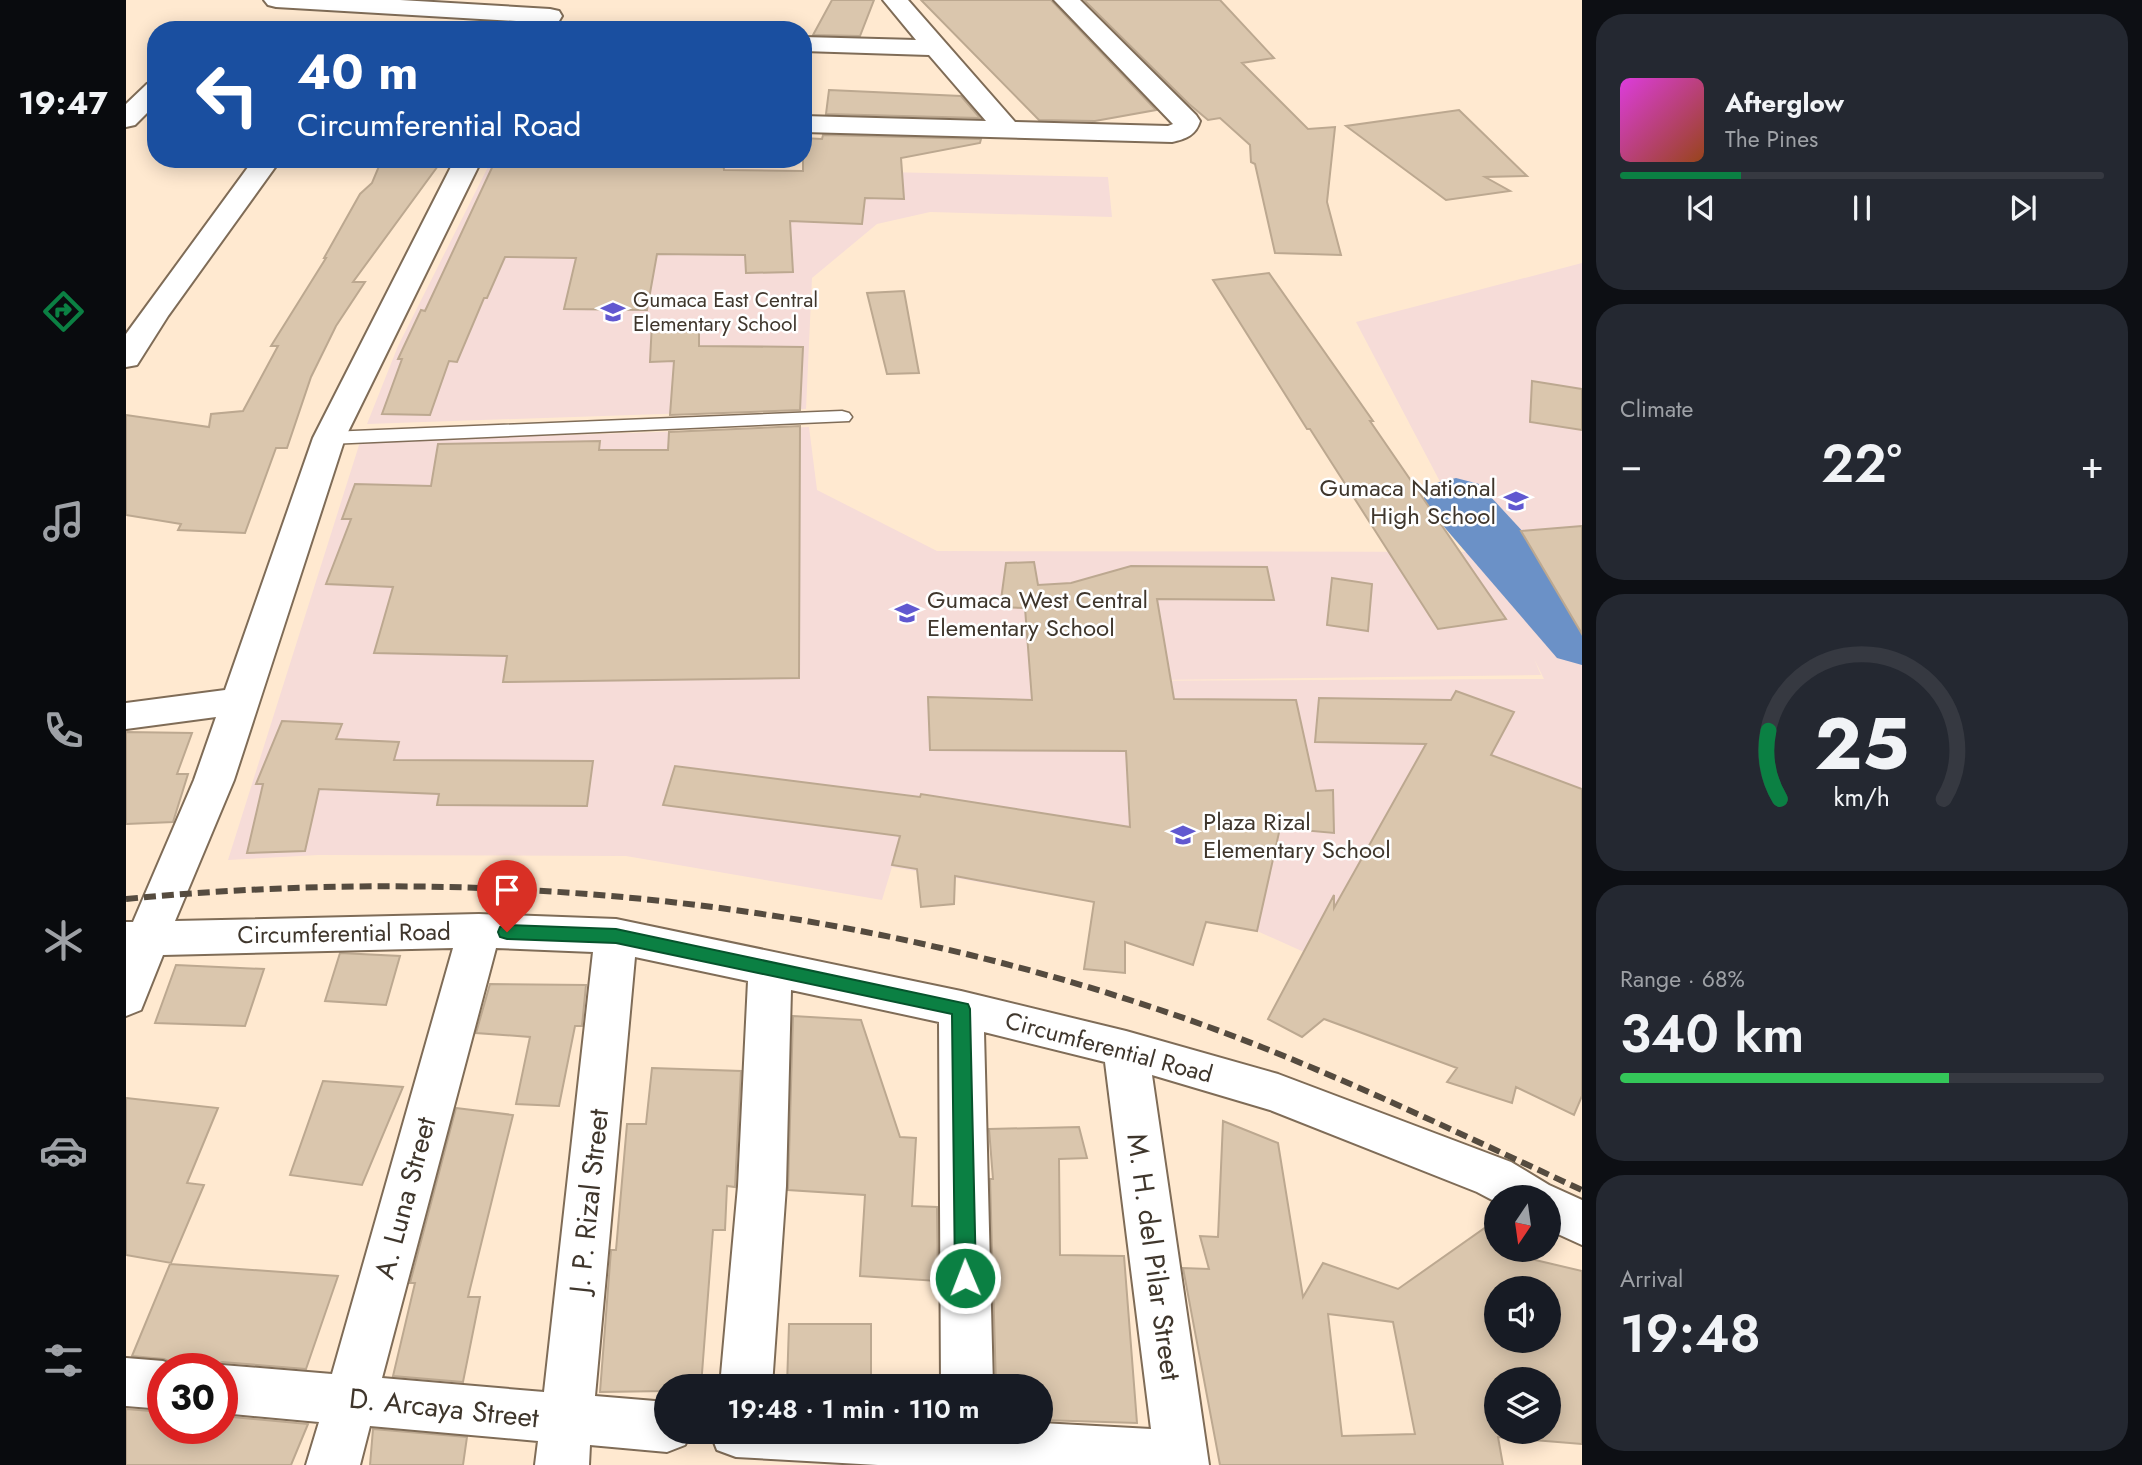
<!DOCTYPE html>
<html lang="en">
<head>
<meta charset="utf-8">
<style>
  body { margin:0; font-family:Jost,sans-serif; background:#242831; color:#f1f3f6; height:100vh; display:flex; flex-direction:column; font-size:26px; white-space:nowrap }
  * { box-sizing:border-box; margin:0 }
  p { font-size:23px; color:#9ea1a6 }
  .icon { flex:none; width:38px; height:38px; fill:none; stroke:currentColor; stroke-width:2; stroke-linecap:round; stroke-linejoin:round }
  .map { position:relative; flex:1; overflow:hidden }
  .sheet { display:flex; flex-direction:column; gap:14px; padding:14px; background:#0d0f14; width:560px }
  .sheet>* { flex:none }
  .hud { position:absolute; left:21px; top:21px; width:665px; height:147px; border-radius:28px; box-shadow:0 4px 18px #0003; background:#1a4fa0; color:#fff; overflow:hidden }
  .needle { width:46px; rotate:193deg }
  .tools { position:absolute; left:1358px; top:1185px; display:grid; gap:14px }
  .tools a { display:grid; place-items:center; width:77px; height:77px; border-radius:50%; background:#171b24; box-shadow:0 4px 18px #0003; font-size:35px }
  .speed { position:absolute; left:21px; top:1353px; display:flex; gap:14px; font-size:35px; font-weight:700; text-align:center }
  .speed>* { display:grid; place-content:center; width:91px; height:91px; border-radius:50%; background:#171b24; box-shadow:0 4px 18px #0003; line-height:1 }
  .speed .limit { border:10px solid #d22; background:#fff; color:#111 }
  .pin { position:absolute; display:grid; place-items:center; width:60px; height:60px; color:#fff; margin:-72px -30px; border-radius:50% 50% 50% 0; rotate:-45deg; box-shadow:0 0 7px #0007 }
  .pin .icon { rotate:45deg }
  .me { position:absolute; width:77px; margin:-38px; rotate:359deg; stroke-linejoin:round; filter:drop-shadow(0 0 5px #0008) }
  .turn { display:flex; align-items:center; gap:24px; height:147px; padding:0 35px; font-size:32px }
  .turn .icon { width:91px; height:91px; stroke-width:2.5 }
  .turn b { display:block; font-size:49px; line-height:60px }
  .big { font-size:52px; font-weight:600; line-height:1.1 }
  .sheet .widget { flex:1; display:flex; flex-direction:column; justify-content:center; gap:10px; min-width:0; padding:0 24px; border-radius:28px; background:#242831 }
  .sheet .dial { align-items:center; gap:0 }
  .dial svg { height:182px; overflow:visible; fill:none; stroke:#363941; stroke-width:7; stroke-linecap:round; text-anchor:middle }
  .dial text { fill:#f1f3f6; stroke:none }
  .song { display:flex; align-items:center; gap:21px }
  .cover { width:84px; height:84px; border-radius:10px; background:linear-gradient(135deg,hsl(300 70% 55%),hsl(20 70% 35%)) }
  .played { height:7px; border-radius:4px; background:linear-gradient(90deg,#0b8043 25%,#363941 25%) }
  .keys { display:flex; justify-content:space-around; direction:ltr }
  .heat { display:flex; justify-content:space-between; align-items:center; font-size:38px; direction:ltr }
  .charge { height:10px; border-radius:5px; background:linear-gradient(90deg,#34c759 68%,#363941 0) }
  .trip { position:absolute; left:528px; top:1374px; width:399px; height:70px; border-radius:35px; background:#171b24; box-shadow:0 4px 18px #0003; font-weight:600; line-height:70px; text-align:center }
  main { display:flex; flex:1; min-height:0 }
  .menu { display:flex; flex-direction:column; width:126px; justify-content:space-around; align-items:center; background:#090b0e; color:#9ea1a6 }
  .menu .icon { width:49px; height:49px }
  .menu .on { color:#0b8043 }
  .menu b { font-size:32px; color:#f1f3f6 }
  .map>svg:first-child { display:block }
  .education { fill:#f6dcd8; fill-rule:evenodd }
  .lines { fill:none; stroke-linecap:round; stroke-linejoin:round }
  .river { fill:#6b91c7; fill-rule:evenodd }
  .building { fill:#dac6ad; stroke:#bca890; stroke-width:2; fill-rule:evenodd }
  .lane-casing { stroke:#7f6c57; stroke-width:3 }
  .street-casing { stroke:#7f6c57; stroke-width:4 }
  .lane { fill:#fff; fill-rule:evenodd }
  .street { fill:#fff; fill-rule:evenodd }
  .rail { stroke:#554b3f; stroke-width:6; stroke-dasharray:12 6; stroke-linecap:butt }
  .route { fill:#0b8043; stroke:#07532c; stroke-width:2 }
  .labels { text-anchor:middle; dominant-baseline:central; stroke-width:5; stroke-linejoin:round; paint-order:stroke }
  .far-poi-label { font-size:21px; fill:#3f362c; stroke:#fff; text-anchor:start }
  .poi-label { font-size:24px; fill:#3f362c; stroke:#fff; text-anchor:start }
  .street-label { font-size:24px; fill:#3f362c; stroke:#fff }
  .near-street-label { font-size:28px; fill:#3f362c; stroke:#fff }
</style>
</head>
<body>
<main>
<nav class="menu">
<b>19:47</b>
<svg class="icon on" aria-label="directions" viewBox="0 0 24 24"><path d="M12 3l9 9-9 9-9-9zM9 14v-3h6M13 9l2 2-2 2"/></svg>
<svg class="icon" aria-label="music" viewBox="0 0 24 24"><path d="M9 18V5l10-2v13"/><circle cx="6" cy="18" r="3"/><circle cx="16" cy="16" r="3"/></svg>
<svg class="icon" aria-label="phone" viewBox="0 0 24 24"><path d="M5 4h4l2 5-3 2q2 4 5 5l2-3 5 2v4C11 20 4 13 5 4z"/></svg>
<svg class="icon" aria-label="climate" viewBox="0 0 24 24"><path d="M12 3v18M4 7l16 10M4 17L20 7"/></svg>
<svg class="icon" aria-label="car" viewBox="0 0 24 24"><path d="M5 17H2v-5l4-1 3-4h7l3 4 3 1v5h-3M9 17h6M6 11h13"/><circle cx="7" cy="17" r="2"/><circle cx="17" cy="17" r="2"/></svg>
<svg class="icon" aria-label="filters" viewBox="0 0 24 24"><path d="M4 7h16M4 17h16"/><circle cx="9" cy="7" r="2"/><circle cx="15" cy="17" r="2"/></svg>
</nav>
<div class="map">
<svg width="1456" height="1465" viewBox="0 0 1456 1465">
  <rect width="100%" height="100%" fill="#ffe9d0"/>
  <path class="education" d="M364,163L982,177L986,217L804,212L751,224L686,278L680,409L241,424L272,346Z
    M1456,263V1077L1131,931L766,867L756,900L500,856L192,855L102,860L234,442L683,427L691,490L811,551L1351,552L1230,322ZM1408,659L1418,679L951,681L1415,675Z"/>
  <g class="lines">
    <path class="river" d="M1330,478L1353,484L1456,596V665L1431,658L1307,514L1297,499L1307,484Z"/>
  </g>
  <path class="building" d="M706,0H748L734,36L687,35Z
    M795,0H925L1030,110L969,121L913,120Z
    M958,0H1094L1148,58L1116,63L1182,129L1209,127L1201,202L1215,255L1149,253L1129,164L1125,162L1124,145L1094,118L1082,120L1063,104Z
    M703,90L835,96L854,118L700,114Z
    M1333,110L1401,176L1359,177L1384,191L1320,200L1220,126Z
    M697,135L855,139L854,143L775,158L778,199L739,198L736,224L664,221L667,272L620,273L619,255L531,254L521,310L438,309L450,258L379,257L361,298H358L331,362L323,361L304,415L256,414L276,359H272L295,310L299,311L370,159H466L464,167H545L547,159H597L598,170L677,171V138L696,139Z
    M256,159H317L227,282H239L210,326L185,377L161,448H150L119,533L52,530L55,524L0,515V415L83,427L85,414L117,411L152,346H145L200,258H198L234,194L246,183Z
    M1143,273L1247,421H1244L1380,619L1312,629L1184,429H1181L1087,280Z
    M778,291L793,373L761,374L741,293Z
    M573,321V346L677,347L674,410L544,415L548,361L524,362L526,322Z
    M1406,381L1456,389V430L1404,422Z
    M674,426L673,678L377,682L381,656L248,653L267,587L200,584L225,519H216L229,484L305,486L312,444L474,441L473,450H542L543,432Z
    M1456,526V634L1395,531Z
    M908,562L912,585L945,583L1005,566L1141,567L1148,600L1031,599L1048,699L1170,700L1190,791L1207,790L1208,833L1154,828L1131,931L1080,922L1067,965L999,942V973L958,969L968,902L829,876L828,904L795,907L791,869L766,865L774,836L537,805L549,766L794,797L795,794L1004,827L1000,751L804,750L802,697L906,700L899,608L874,607L880,563Z
    M1206,578L1246,584L1242,631L1201,625Z
    M1330,691L1388,712L1365,755L1456,789V1096L1448,1115L1390,1087L1386,1103L1321,1082L1331,1068L1198,1019L1176,1037L1142,1019L1208,895V908L1300,744L1189,742L1193,698L1325,700Z
    M156,721L216,724L210,739L273,742L268,760L467,761L461,806L311,805L313,794L193,789L179,851L121,853L137,784H130Z
    M0,732L66,733L51,774H62L47,822L0,824Z
    M214,953L274,956L260,1005L199,1001Z
    M50,965L138,969L119,1026L29,1023Z
    M364,984L460,985L456,1026H449L433,1106L390,1104L404,1037L350,1033Z
    M667,1016L735,1020L774,1137L790,1138L786,1206L811,1207L812,1281L734,1276L739,1195L662,1190Z
    M526,1068L615,1071L609,1187L601,1186L599,1230H587L575,1386H541V1391L474,1392L485,1250H490L501,1124H520Z
    M197,1081L277,1087L236,1185L164,1175Z
    M0,1098L92,1108L61,1183L78,1185L45,1263L0,1255Z
    M330,1108L387,1115L342,1297H354L337,1382L267,1376L289,1283H284Z
    M1097,1121L1152,1143L1177,1297L1197,1263L1272,1289L1370,1220V1250H1408L1405,1259L1456,1271V1444L1372,1437L1377,1465H1094L1057,1268L1083,1269L1074,1236L1092,1237ZM1370,1288H1423V1340H1370ZM1202,1314L1267,1322L1289,1434L1216,1436ZM1370,1379H1423V1432H1370Z
    M953,1127L961,1158L933,1159L934,1255L998,1256L1011,1423L915,1420V1386H870L864,1179H867L863,1129Z
    M44,1264L212,1276L180,1369L96,1362L83,1368H58L38,1359L6,1356Z
    M663,1324H745V1386H661Z
    M0,1409L37,1412V1428H96V1416L182,1424L165,1465H0Z
    M247,1429L341,1437L337,1465H244Z"/>
  <g class="lines">
    <g class="lane-casing">
      <path id="lane" d="M716,411L723,413L726,417L723,421L203,444L193,438L203,432Z"/>
    </g>
    <g class="street-casing">
      <path id="street" d="M138,0H274L424,9L433,11L436,16L433,21L424,23L150,7L142,5Z
        M757,0H782L889,122L1042,126L1047,124L928,0H954L1070,115L1074,121C1070,135 1060,139 1046,142L677,132V116L860,121L803,55L677,51V37L790,40Z
        M30,81V104L9,125L0,127V104L21,84Z
        M128,159H155L42,316L11,365L0,367V334Z
        M329,159H356L219,438L108,780L49,921L353,914L490,919L835,991L1000,1031L1152,1074L1385,1162L1423,1185L1456,1200V1245L1423,1230V1197H1370V1202L1351,1192L1144,1110L1026,1075L1083,1465H752L610,1457L591,1450L584,1432H915V1423L1025,1429L979,1062L858,1032L867,1386H815L813,1022L665,990L660,1186L646,1386H594L612,1186L622,981L509,957L469,1396L541,1402V1432H565L559,1445L541,1452L464,1445L463,1465H409L412,1441L244,1426L234,1465H180L193,1422L96,1413V1368H86L96,1365L206,1374L327,948L37,955L15,1010L0,1016V922H7L68,780L90,717L0,729V703L99,690L187,438ZM370,948L467,952L418,1392L256,1378Z
        M0,1358L37,1361L55,1368H37V1409L0,1406Z"/>
    </g>
    <use href="#lane" class="lane"/>
    <use href="#street" class="street"/>
    <path class="rail" d="M0,899C355,865 707,898 1046,1014C1187,1062 1321,1128 1456,1190"/>
  </g>
  <path class="route" d="M381,925L490,929L842,1004L844,1009L850,1278L847,1285L839,1287L832,1285L829,1278L826,1014L490,943L381,939L374,937L372,932L374,927Z"/>
  <defs>
    <g id="school-bare" transform="scale(1.89)"><path d="M0-5L7-2L0 1L-7-2ZM-4 1L0 2.5L4 1V4Q0 6-4 4Z" fill="#6158d0" stroke="#fff" stroke-width="2.5" paint-order="stroke"/></g>
  </defs>
  <g fill-rule="evenodd">
    <use href="#school-bare" x="487" y="312"/>
    <use href="#school-bare" x="1390" y="501"/>
    <use href="#school-bare" x="781" y="613"/>
    <use href="#school-bare" x="1057" y="835"/>
  </g>
  <g class="labels">
    <g class="far-poi-label">
      <text x="507" y="300">Gumaca East Central<tspan x="507" dy="24">Elementary School</tspan></text>
    </g>
    <g class="poi-label">
      <text x="1370" y="487" text-anchor="end">Gumaca National<tspan x="1370" dy="28">High School</tspan></text>
      <text x="801" y="599">Gumaca West Central<tspan x="801" dy="28">Elementary School</tspan></text>
      <text x="1077" y="821">Plaza Rizal<tspan x="1077" dy="28">Elementary School</tspan></text>
    </g>
    <g class="street-label">
      <text transform="translate(218 933) rotate(-1)">Circumferential Road</text>
      <text transform="translate(983 1047) rotate(15)">Circumferential Road</text>
    </g>
    <g class="near-street-label">
      <text transform="translate(279 1198) rotate(-75)">A. Luna Street</text>
      <text transform="translate(463 1201) rotate(-84)">J. P. Rizal Street</text>
      <text transform="translate(1028 1257) rotate(82)">M. H. del Pilar Street</text>
      <text transform="translate(318 1408) rotate(6)">D. Arcaya Street</text>
    </g>
  </g>
</svg>
<div class="tools">
<a><svg class="needle" viewBox="-14 -14 28 28"><path d="M0-13l5 13h-10z" fill="#e53935"/><path d="M0 13l5-13h-10z" fill="#9ea1a6"/></svg></a>
<a><svg class="icon" aria-label="sound" viewBox="0 0 24 24"><path d="M4 9h4l5-4v14l-5-4H4zM17 9q2 3 0 6"/></svg></a>
<a><svg class="icon" aria-label="layers" viewBox="0 0 24 24"><path d="M12 4l9 5-9 5-9-5zM3 14l9 5 9-5"/></svg></a>
</div>
<div class="speed"><div class="limit">30</div></div>
<div class="pin" style="left:381px;top:932px;background:#d93025"><svg class="icon" aria-label="arrive" viewBox="0 0 24 24"><path d="M6 21V4h12l-3 4 3 4H6"/></svg></div>
<svg class="me" style="left:839px;top:1278px" viewBox="-20 -20 40 40"><circle r="17" fill="#0b8043" stroke="#fff" stroke-width="3"/><path d="M0-11L8 9 0 5-8 9z" fill="#fff"/></svg>
<div class="trip">19:48 · 1 min · 110 m</div>
<div class="hud">
<div class="turn"><svg class="icon" aria-label="left" viewBox="0 0 24 24"><path d="M17 20v-9H6M10 6l-5 5 5 5"/></svg><div><b>40 m</b>Circumferential Road</div></div>
</div>
</div>
<section class="sheet">
<div class="widget">
<div class="song"><i class="cover"></i><div><b>Afterglow</b><p>The Pines</p></div></div>
<div class="played"></div>
<div class="keys"><svg class="icon" aria-label="previous" viewBox="0 0 24 24"><path d="M18 5L8 12l10 7zM5 5v14"/></svg><svg class="icon" aria-label="pause" viewBox="0 0 24 24"><path d="M8 5v14M16 5v14"/></svg><svg class="icon" aria-label="next" viewBox="0 0 24 24"><path d="M6 5l10 7-10 7zM19 5v14"/></svg></div>
</div>
<div class="widget"><p>Climate</p>
<div class="heat"><a>−</a><b class="big">22°</b><a>+</a></div>
</div>
<div class="widget dial"><svg viewBox="0 0 100 80">
<path d="M14 69A42 42 0 1 1 86 69"/>
<path d="M14 69A42 42 0 0 1 9 39" stroke="#0b8043"/>
<text x="50" y="56" font-size="32" font-weight="700">25</text>
<text x="50" y="72" font-size="11">km/h</text>
</svg></div>
<div class="widget"><p>Range · 68%</p><b class="big">340 km</b><div class="charge"></div></div>
<div class="widget"><p>Arrival</p><b class="big">19:48</b></div>
</section>
</main>
</body>
</html>
